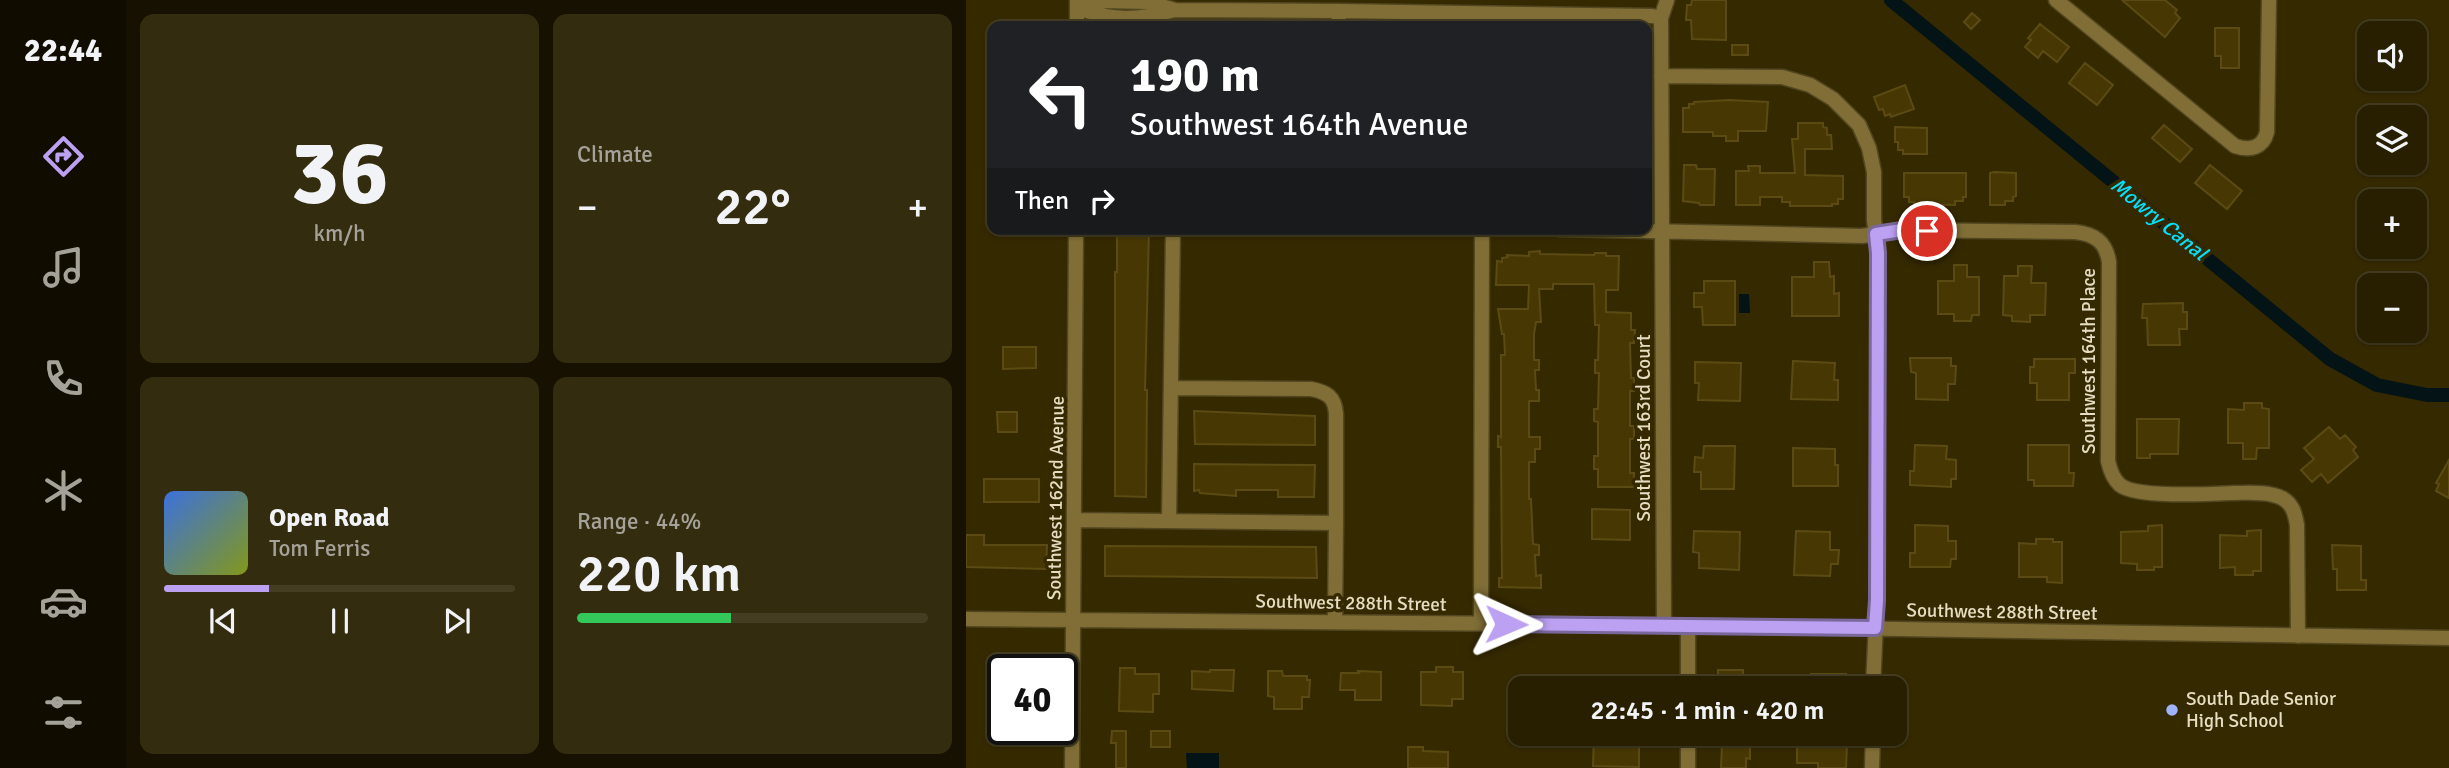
<!DOCTYPE html>
<html lang="en">
<head>
<meta charset="utf-8">
<style>
  body { margin:0; font-family:Signika,sans-serif; background:#342c0f; color:#f1f3f6; height:100vh; display:flex; flex-direction:column; font-size:26px; white-space:nowrap }
  * { box-sizing:border-box; margin:0 }
  p { font-size:23px; color:#a5a299 }
  .icon { flex:none; width:38px; height:38px; fill:none; stroke:currentColor; stroke-width:2; stroke-linecap:round; stroke-linejoin:round }
  .map { position:relative; flex:1; overflow:hidden }
  .panel { display:flex; flex-direction:column; gap:14px; padding:14px; background:#161100; width:840px }
  .panel>* { flex:none }
  .guide { position:absolute; left:21px; top:21px; width:665px; height:214px; border-radius:14px; box-shadow:0 2px 5px #0004,0 0 0 2px #443d22; background:#202124; color:#fff; overflow:hidden }
  .tools { position:absolute; left:1391px; top:21px; display:grid; gap:14px }
  .tools a { display:grid; place-items:center; width:70px; height:70px; border-radius:14px; background:#281f00; box-shadow:0 2px 5px #0004,0 0 0 2px #443d22; font-size:35px }
  .speed { position:absolute; left:21px; top:654px; display:flex; gap:14px; font-size:35px; font-weight:700; text-align:center }
  .speed>* { display:grid; place-content:center; width:91px; height:91px; border-radius:50%; background:#281f00; box-shadow:0 2px 5px #0004,0 0 0 2px #443d22; line-height:1 }
  .speed .limit { border:4px solid #111; border-radius:10px; background:#fff; color:#111 }
  .pin { position:absolute; display:grid; place-items:center; width:60px; height:60px; color:#fff; margin:-30px; border:4px solid #fff; border-radius:50%; box-shadow:0 2px 7px #0007 }
  .me { position:absolute; width:77px; margin:-38px; rotate:91deg; stroke-linejoin:round; filter:drop-shadow(0 0 5px #0008) }
  .turn { display:flex; align-items:center; gap:24px; height:147px; padding:0 28px; font-size:32px }
  .turn .icon { width:91px; height:91px; stroke-width:2.5 }
  .turn b { display:block; font-size:49px; line-height:60px }
  .then { display:flex; align-items:center; height:66px; padding:0 28px; background:#0003; gap:14px; font-size:26px }
  .big { font-size:52px; font-weight:600; line-height:1.1 }
  .panel .card { flex:1; display:flex; flex-direction:column; justify-content:center; gap:10px; min-width:0; padding:0 24px; border-radius:14px; background:#342c0f }
  .panel .dial { align-items:center; gap:0 }
  .dial b { font-size:91px; line-height:1 }
  .song { display:flex; align-items:center; gap:21px }
  .cover { width:84px; height:84px; border-radius:10px; background:linear-gradient(135deg,hsl(220 70% 55%),hsl(70 70% 35%)) }
  .played { height:7px; border-radius:4px; background:linear-gradient(90deg,#bca0f2 30%,#443d22 30%) }
  .keys { display:flex; justify-content:space-around; direction:ltr }
  .heat { display:flex; justify-content:space-between; align-items:center; font-size:38px; direction:ltr }
  .charge { height:10px; border-radius:5px; background:linear-gradient(90deg,#34c759 44%,#443d22 0) }
  .panel .tiles { flex:1; display:grid; gap:14px; grid-template-columns:repeat(2,1fr) }
  .trip { position:absolute; left:542px; top:676px; width:399px; height:70px; border-radius:14px; background:#281f00; box-shadow:0 2px 5px #0004,0 0 0 2px #443d22; font-weight:600; line-height:70px; text-align:center }
  main { display:flex; flex:1; min-height:0 }
  .dock { display:flex; flex-direction:column; width:126px; justify-content:space-around; align-items:center; background:#100c00; color:#a5a299 }
  .dock .icon { width:49px; height:49px }
  .dock .on { color:#bca0f2 }
  .dock b { font-size:32px; color:#f1f3f6 }
  .map>svg:first-child { display:block }
  .water { fill:#041316 }
  .lines { fill:none; stroke-linecap:round; stroke-linejoin:round }
  .canal { stroke:#041316; stroke-width:14 }
  .building { fill:#473803; stroke:#5b4b13; stroke-width:2 }
  .minor-casing { stroke:#51461f; stroke-width:17 }
  .minor { stroke:#806e36; stroke-width:14 }
  .route-casing { stroke:#7a689d; stroke-width:18 }
  .route { stroke:#bca0f2; stroke-width:12 }
  .poi-dot { fill:#9fb3fd; stroke:#352900; stroke-width:2.5 }
  .labels { text-anchor:middle; dominant-baseline:central; stroke-width:7; stroke-linejoin:round; paint-order:stroke }
  .street-label { font-size:19px; fill:#e6ddc2; stroke:#352900 }
  .poi-label { font-size:19px; fill:#e6ddc2; stroke:#352900; text-anchor:start }
  .water-label { font-size:21px; font-style:italic; fill:#05e0fe; stroke:#352900 }
</style>
</head>
<body>
<main>
<nav class="dock">
<b>22:44</b>
<svg class="icon on" aria-label="directions" viewBox="0 0 24 24"><path d="M12 3l9 9-9 9-9-9zM9 14v-3h6M13 9l2 2-2 2"/></svg>
<svg class="icon" aria-label="music" viewBox="0 0 24 24"><path d="M9 18V5l10-2v13"/><circle cx="6" cy="18" r="3"/><circle cx="16" cy="16" r="3"/></svg>
<svg class="icon" aria-label="phone" viewBox="0 0 24 24"><path d="M5 4h4l2 5-3 2q2 4 5 5l2-3 5 2v4C11 20 4 13 5 4z"/></svg>
<svg class="icon" aria-label="climate" viewBox="0 0 24 24"><path d="M12 3v18M4 7l16 10M4 17L20 7"/></svg>
<svg class="icon" aria-label="car" viewBox="0 0 24 24"><path d="M5 17H2v-5l4-1 3-4h7l3 4 3 1v5h-3M9 17h6M6 11h13"/><circle cx="7" cy="17" r="2"/><circle cx="17" cy="17" r="2"/></svg>
<svg class="icon" aria-label="filters" viewBox="0 0 24 24"><path d="M4 7h16M4 17h16"/><circle cx="9" cy="7" r="2"/><circle cx="15" cy="17" r="2"/></svg>
</nav>
<section class="panel">
<div class="tiles">
<div class="card dial"><b>36</b><p>km/h</p></div>
<div class="card"><p>Climate</p>
<div class="heat"><a>−</a><b class="big">22°</b><a>+</a></div>
</div>
<div class="card">
<div class="song"><i class="cover"></i><div><b>Open Road</b><p>Tom Ferris</p></div></div>
<div class="played"></div>
<div class="keys"><svg class="icon" aria-label="previous" viewBox="0 0 24 24"><path d="M18 5L8 12l10 7zM5 5v14"/></svg><svg class="icon" aria-label="pause" viewBox="0 0 24 24"><path d="M8 5v14M16 5v14"/></svg><svg class="icon" aria-label="next" viewBox="0 0 24 24"><path d="M6 5l10 7-10 7zM19 5v14"/></svg></div>
</div>
<div class="card"><p>Range · 44%</p><b class="big">220 km</b><div class="charge"></div></div>
</div>
</section>
<div class="map">
<svg width="1483" height="768" viewBox="0 0 1483 768">
  <rect width="100%" height="100%" fill="#352900"/>
  <path class="water" d="M773,294H783L784,313H773Z
    M220,753H253V768H221Z"/>
  <g class="lines">
    <path class="canal" d="M925,0L1364,359L1411,385L1461,395H1483"/>
  </g>
  <path class="building" d="M726,0H760V40L726,39L725,20H720L721,5H725Z
    M1156,0H1199L1211,10L1209,13L1214,18L1199,37Z
    M1006,13L1014,20L1005,29L998,22Z
    M1074,24L1103,47L1091,62L1077,51L1072,58L1059,47L1065,40L1062,38Z
    M1249,28H1273V68H1255V56H1249Z
    M766,45H782V55H766Z
    M1119,63L1147,85L1131,105L1103,83Z
    M939,85L948,109L925,117L924,114L919,116L917,109L913,110L908,97Z
    M763,100L802,102L800,131H772V141H760V136H747V132H717V108H723V104H728V102Z
    M832,123H857V127L861,128V135H865L866,149H839V175L877,176V199H872V204H866V206H824V202H816V197H794V205H770V171H783L782,166H794V173H829L826,139H832Z
    M1198,125L1226,149L1214,162L1186,138Z
    M929,127L961,128V154H937V150H932V142H929Z
    M718,165H730L731,169H749L748,205H734L733,203L717,201Z
    M1244,165L1276,191L1261,209L1229,183Z
    M1028,172L1050,173V196L1047,197V201H1039V205H1024V173Z
    M938,173H1000V197H997V201H989V205L948,204V202H943V197H938Z
    M151,229H183L179,390H181L180,497L149,496V272H151Z
    M574,251V254L628,255L629,253H640V256H653L652,290H640V312L665,313V330H669L668,343H664L665,378H668V391H664V426H668V439H664V473H668V487H632V469H628V456H632V422L628,421V409H632L633,373H629V360H632L633,325H629L628,284H587V289H573L575,322H570L568,334V360H573V370H569L570,390H573V401H563V437H574V449H569V462H563V499H565L567,544L573,545V555H569L570,576L575,575V588L533,587V578H536L535,447H532V436L535,437V355H539L538,334H536L532,309H562L563,285H530L531,261L536,262V258L542,257L541,255L563,256V252Z
    M848,262H863L864,277L868,276V294L873,293V316H826V277H848Z
    M988,265H1001V277H1013V315H1006L1005,321H988V314H972V281H988Z
    M1052,266H1066L1065,283H1080L1079,315H1064V322L1046,321V316L1037,315L1038,276H1052Z
    M738,281H769V325H737L736,307H728V293H738Z
    M1217,303V312H1221V329H1213L1214,345H1182L1181,318H1176L1177,304Z
    M37,347H70V368L37,369Z
    M944,358H985V366H990L989,384H982V400L950,399V373L945,372Z
    M1068,359H1109V373H1103V400H1071V383H1064V367H1068Z
    M827,361L869,363L868,380H872V400L825,399Z
    M729,362L775,363L774,401L732,400L733,383H729Z
    M1278,403H1296V408L1303,409V448H1291L1290,459H1277V443H1262V409L1278,410Z
    M228,411L349,416V445L229,444Z
    M31,412H51V432H32Z
    M1171,419H1213L1212,454H1184V458H1171Z
    M1363,427L1374,439L1379,435L1390,447L1387,450L1392,457L1362,483L1355,474L1346,482L1335,470L1348,459L1338,448Z
    M949,445L981,446L980,459L990,460V479H985V487L944,485V471H948Z
    M1062,445H1103V473H1108L1107,486H1068V480H1062Z
    M738,446H769L768,489H735V472H728L729,457L737,458Z
    M827,448L869,449V465H872V486H827Z
    M1483,460V498L1470,491L1473,484L1470,483Z
    M228,464L349,465L348,497H312V490H270V496L234,493L233,490L228,491Z
    M18,479H73V502H18Z
    M626,509L664,510V540L626,539Z
    M949,525L982,526V541H990V559H985L984,567H944V553H949Z
    M1196,525V567H1188V570H1171V564L1155,563V532L1182,531V526Z
    M1295,530V571H1287V575H1269V567L1254,568V535L1281,536V531Z
    M728,531L774,532L773,570L733,568V553L727,552Z
    M830,531L864,532V550H873L872,564H865L864,576L828,575Z
    M0,535H18V545H81L80,569L0,567Z
    M1070,539H1087V542H1096V583L1081,582V577H1053V543L1070,544Z
    M1366,545L1395,546V580H1400V590H1371V569H1367Z
    M139,546L350,547L351,578L139,576Z
    M470,667H487V672H497V699H486V706L455,705V672H470Z
    M154,668H169V674H193V694H187V712L153,711Z
    M244,670H268L267,691L226,689V671L244,672Z
    M752,670H777V688H752Z
    M302,671H316L317,676H341V680H344L343,697H336V709H308V697L302,696Z
    M392,671L415,672V700H389V690H374L375,673H393Z
    M845,674H880V688H845Z
    M146,731H160V768H150V743H145Z
    M185,731H204V747H185Z
    M628,733H650V742H673V767L627,766Z
    M756,742L784,743V759L780,758V768H755Z
    M863,742L881,743L880,768H852V763H831V745H863Z
    M442,747H457V751L482,752V768H442Z"/>
  <g class="lines">
    <g class="minor-casing">
      <path id="minor" d="M1090,0L1269,146C1284,151 1297,148 1301,132L1303,0
        M111,8L138,1L182,2L209,10L373,11L372,26
        M112,8C148,21 170,21 208,10
        M373,11L686,16L695,18L701,0
        M695,18L698,625
        M111,26V0
        M695,76L816,77L844,85L867,99L893,125L903,148L908,172V220L912,253L911,600L907,688
        M592,229L896,236L936,230L1109,232C1129,234 1140,242 1143,262L1142,461C1144,470 1147,479 1154,485C1170,498 1245,494 1267,493C1282,493 1302,491 1316,498C1327,504 1329,514 1331,525L1332,636
        M205,388L345,389C361,392 369,397 370,414V523
        M109,520L370,523L369,622
        M203,521L207,229
        M0,619L686,625L1483,638
        M515,623L516,229
        M722,626V688
        M722,733V768
        M106,768L110,229
        M906,768L907,733"/>
    </g>
    <use href="#minor" class="minor"/>
  </g>
  <g class="lines">
    <g class="route-casing">
      <path id="route" d="M540,624L909,628L911,600L912,253L910,234L936,230L961,231"/>
    </g>
    <use href="#route" class="route"/>
  </g>
  <circle class="poi-dot" cx="1206" cy="710" r="7"/>
  <g class="labels">
    <g class="street-label">
      <text transform="translate(1123 361) rotate(-90)">Southwest 164th Place</text>
      <text transform="translate(678 428) rotate(-90)">Southwest 163rd Court</text>
      <text transform="translate(90 498) rotate(-89)">Southwest 162nd Avenue</text>
      <text transform="translate(385 603) rotate(1)">Southwest 288th Street</text>
      <text transform="translate(1036 612) rotate(1)">Southwest 288th Street</text>
    </g>
    <g class="poi-label">
      <text x="1220" y="699">South Dade Senior<tspan x="1220" dy="22">High School</tspan></text>
    </g>
    <g class="water-label">
      <text transform="translate(1193 219) rotate(39)">Mowry Canal</text>
    </g>
  </g>
</svg>
<div class="tools">
<a><svg class="icon" aria-label="sound" viewBox="0 0 24 24"><path d="M4 9h4l5-4v14l-5-4H4zM17 9q2 3 0 6"/></svg></a>
<a><svg class="icon" aria-label="layers" viewBox="0 0 24 24"><path d="M12 4l9 5-9 5-9-5zM3 14l9 5 9-5"/></svg></a>
<a>+</a>
<a>−</a>
</div>
<div class="speed"><div class="limit">40</div></div>
<div class="pin" style="left:961px;top:231px;background:#d93025"><svg class="icon" aria-label="arrive" viewBox="0 0 24 24"><path d="M6 21V4h12l-3 4 3 4H6"/></svg></div>
<svg class="me" style="left:540px;top:624px" viewBox="-20 -20 40 40"><path d="M0-17L14 15 0 8-14 15z" fill="#bca0f2" stroke="#fff" stroke-width="4"/></svg>
<div class="trip">22:45 · 1 min · 420 m</div>
<div class="guide">
<div class="turn"><svg class="icon" aria-label="left" viewBox="0 0 24 24"><path d="M17 20v-9H6M10 6l-5 5 5 5"/></svg><div><b>190 m</b>Southwest 164th Avenue</div></div>
<div class="then">Then<svg class="icon" aria-label="right" viewBox="0 0 24 24"><path d="M7 20v-9h11M14 6l5 5-5 5"/></svg></div>
</div>
</div>
</main>
</body>
</html>
